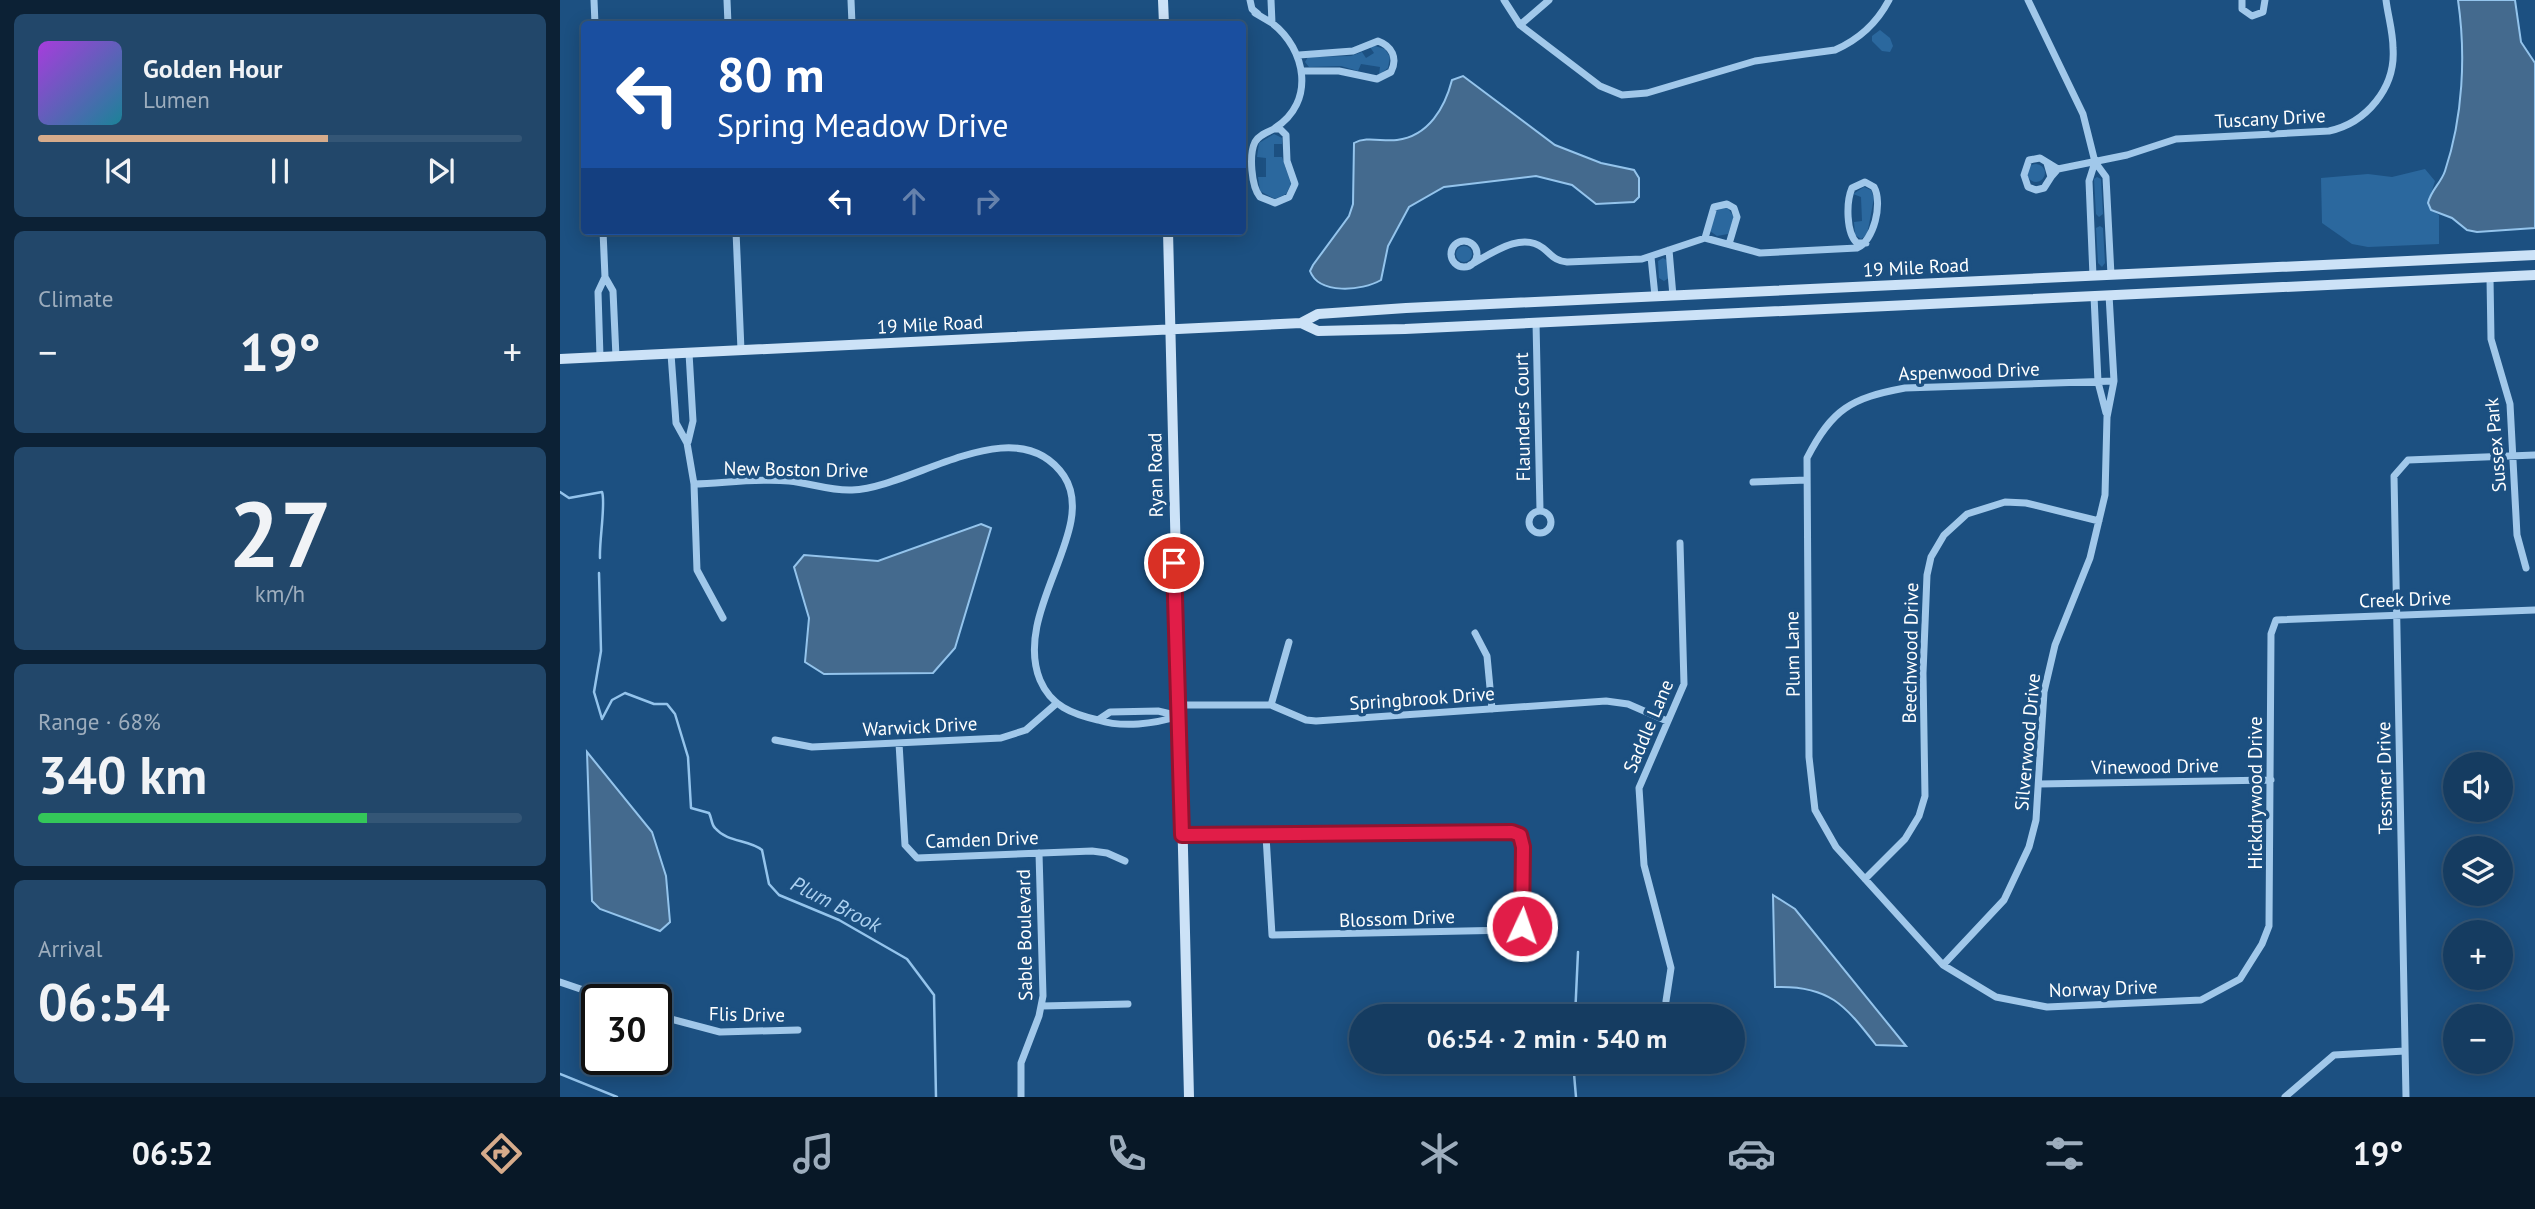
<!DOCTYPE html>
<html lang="en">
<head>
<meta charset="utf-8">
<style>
  body { margin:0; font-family:"PT Sans",sans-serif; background:#22476a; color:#f1f3f6; height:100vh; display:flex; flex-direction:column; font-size:26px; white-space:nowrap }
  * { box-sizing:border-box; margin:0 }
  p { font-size:23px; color:#9dadbd }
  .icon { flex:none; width:38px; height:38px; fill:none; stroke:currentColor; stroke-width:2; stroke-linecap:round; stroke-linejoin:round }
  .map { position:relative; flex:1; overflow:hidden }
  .side { display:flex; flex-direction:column; gap:14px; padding:14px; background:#0c2135; width:560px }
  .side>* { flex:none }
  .banner { position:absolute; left:21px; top:21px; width:665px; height:214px; border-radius:7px; box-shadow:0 4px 18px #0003,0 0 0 2px #345676; background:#1a4fa0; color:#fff; overflow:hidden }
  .controls { position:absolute; left:1883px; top:752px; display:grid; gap:14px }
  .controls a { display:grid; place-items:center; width:70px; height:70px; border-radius:50%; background:#153c61; box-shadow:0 4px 18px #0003,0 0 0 2px #345676; font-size:35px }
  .speed { position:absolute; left:21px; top:984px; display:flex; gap:14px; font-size:35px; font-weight:700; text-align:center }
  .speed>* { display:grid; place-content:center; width:91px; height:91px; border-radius:50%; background:#153c61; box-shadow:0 4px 18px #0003,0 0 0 2px #345676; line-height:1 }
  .speed .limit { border:4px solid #111; border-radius:10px; background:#fff; color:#111 }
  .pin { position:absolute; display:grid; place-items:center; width:60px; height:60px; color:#fff; margin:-30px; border:4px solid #fff; border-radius:50%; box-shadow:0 2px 7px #0007 }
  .me { position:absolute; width:77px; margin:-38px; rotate:3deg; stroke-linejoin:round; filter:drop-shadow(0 0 5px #0008) }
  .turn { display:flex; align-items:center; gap:24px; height:147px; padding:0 21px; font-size:32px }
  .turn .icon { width:91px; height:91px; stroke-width:2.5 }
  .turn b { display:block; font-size:49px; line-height:60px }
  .lanes { display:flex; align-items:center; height:66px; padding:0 21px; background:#0003; justify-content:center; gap:35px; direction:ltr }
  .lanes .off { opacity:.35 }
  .big { font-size:52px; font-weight:800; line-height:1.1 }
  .side .tile { flex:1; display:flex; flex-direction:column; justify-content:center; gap:10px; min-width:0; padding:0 24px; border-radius:10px; background:#22476a }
  .side .dial { align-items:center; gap:0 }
  .dial b { font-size:91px; line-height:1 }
  .song { display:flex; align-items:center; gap:21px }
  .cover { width:84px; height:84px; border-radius:10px; background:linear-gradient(135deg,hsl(280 70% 55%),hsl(190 70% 35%)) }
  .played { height:7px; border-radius:4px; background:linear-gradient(90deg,#d6ab8b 60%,#345676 60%) }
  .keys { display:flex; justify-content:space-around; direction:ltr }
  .heat { display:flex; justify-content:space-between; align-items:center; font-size:38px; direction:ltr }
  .charge { height:10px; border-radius:5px; background:linear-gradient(90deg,#34c759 68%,#345676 0) }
  .trip { position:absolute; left:789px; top:1004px; width:396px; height:70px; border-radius:35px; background:#153c61; box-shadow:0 4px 18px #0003,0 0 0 2px #345676; font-weight:800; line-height:70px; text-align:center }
  .menu { display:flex; height:112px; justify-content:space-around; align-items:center; background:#081827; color:#9dadbd }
  .menu .icon { width:49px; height:49px }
  .menu .current { color:#d6ab8b }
  .menu b { font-size:32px; color:#f1f3f6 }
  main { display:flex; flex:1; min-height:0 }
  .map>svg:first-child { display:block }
  .green { fill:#2b689e }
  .water { fill:#446a8e; stroke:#94c4ec; stroke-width:2 }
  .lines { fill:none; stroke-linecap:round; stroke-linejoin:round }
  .stream { stroke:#94c4ec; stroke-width:2.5 }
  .minor { stroke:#a1c8ea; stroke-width:7 }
  .secondary { stroke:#cce2f7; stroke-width:10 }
  .route-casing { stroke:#92132f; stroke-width:18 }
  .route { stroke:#e11d48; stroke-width:12 }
  .labels { text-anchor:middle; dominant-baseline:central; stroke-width:7; stroke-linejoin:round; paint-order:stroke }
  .street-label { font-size:19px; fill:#fff; stroke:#1c5081 }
  .water-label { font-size:21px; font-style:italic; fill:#acd1f1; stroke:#1c5081 }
</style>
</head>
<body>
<main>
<section class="side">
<div class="tile">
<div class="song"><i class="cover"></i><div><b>Golden Hour</b><p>Lumen</p></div></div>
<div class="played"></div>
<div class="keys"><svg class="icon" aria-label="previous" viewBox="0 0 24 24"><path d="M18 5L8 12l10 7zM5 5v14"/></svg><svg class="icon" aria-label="pause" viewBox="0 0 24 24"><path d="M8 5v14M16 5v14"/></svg><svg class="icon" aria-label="next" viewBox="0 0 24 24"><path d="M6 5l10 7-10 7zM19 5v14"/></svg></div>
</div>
<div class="tile"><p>Climate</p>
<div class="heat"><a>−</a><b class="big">19°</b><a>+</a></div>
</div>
<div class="tile dial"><b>27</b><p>km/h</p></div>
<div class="tile"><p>Range · 68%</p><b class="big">340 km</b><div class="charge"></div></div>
<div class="tile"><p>Arrival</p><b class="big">06:54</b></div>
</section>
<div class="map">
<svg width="1975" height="1097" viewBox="0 0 1975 1097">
  <rect width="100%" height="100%" fill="#1c5081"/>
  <path class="green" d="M1320,30L1330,38L1333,46L1330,52L1322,51L1312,41V36Z
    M815,46L825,49L830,57L828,68L819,75L820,67L801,64L798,71L781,66L749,67L745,62L748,57L791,56L802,52L806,58L814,53L810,47Z
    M714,134L722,138V144H714V157H722L731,184L726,194L715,199L700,191L698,177H706V158L697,157L699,143Z
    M1467 173a9 9 0 1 1 18 0a9 9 0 1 1-18 0Z
    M1865,169L1875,181L1870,197L1871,210L1879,215V244L1808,247L1792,244L1762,223L1761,178L1808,174L1832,177Z
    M1537,177L1541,179L1543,214L1539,217L1536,214L1534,179Z
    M1304,187L1311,190L1314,198L1307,235L1301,239L1295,235L1294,222L1302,221L1301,197L1293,194Z
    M1167,207L1174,217L1168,234L1157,236L1150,231L1155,211Z
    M1540,226L1543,228L1545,263L1542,267L1538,263L1536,228Z
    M896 254a8 8 0 1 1 16 0a8 8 0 1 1-16 0Z
    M1103,258L1108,261L1109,278L1104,281L1099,278L1098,261Z"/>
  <path class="water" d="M1898,0H1955L1961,42L1975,63V228L1917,232L1907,230L1892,218L1871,210L1868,203C1871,190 1881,183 1885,171C1903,117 1906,55 1898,0Z
    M903,76L995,145L1041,163L1074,170L1079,178V197L1074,202L1036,204L1012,185L976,176L884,187L849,207L828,246L821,280C802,291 759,295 750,271L753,265L789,216L793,204L794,143C806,136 823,142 837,140C869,136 885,107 892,80Z
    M421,524L431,528L395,648L373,673L264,674L245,662L249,618L234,567L244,555L318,561Z
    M27,752L92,832L106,876L110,922L100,931L40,909L32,901Z
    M1213,895L1235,909L1346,1046L1316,1045C1285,1005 1269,985 1215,987Z"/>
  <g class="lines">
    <path class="stream" d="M0,492L9,498L42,492C46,502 39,542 40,558
      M39,573L41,651L34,692L42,719L52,700L65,693L94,704H107L115,714L128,757L131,808L149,813C152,818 151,824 155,828C168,843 188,839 202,850L209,884L219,895L279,920L347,959L374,995L376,1097
      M1015,1017L1018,952
      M1013,1062L1016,1097
      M0,1074L57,1097"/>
    <path class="minor" d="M34,0L35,24
      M167,0L168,24
      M291,0L292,24
      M690,0L692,9L698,14
      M944,0L960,25L1040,86L1062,95L1087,93L1195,61L1275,50C1298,40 1317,23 1329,0
      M1468,0L1523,114L1535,162L1546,177L1551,275
      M1682,0V9L1692,16L1703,12L1705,0
      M695,13L712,23L711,0
      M712,23C746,49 756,102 715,128
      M960,25L989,0
      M739,55L793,51L818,41C832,46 838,58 831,72L817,79L779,71H742
      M714,129H720L726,135L727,161L735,184L729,197L715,203L700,197C691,186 689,154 695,142C699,135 707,132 714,129Z
      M1487,163L1491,177L1484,188L1476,190L1468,187L1464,175L1469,160L1480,158L1498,169
      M1491,177L1498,169L1567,155L1616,139L1769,131C1806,123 1836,88 1833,48C1833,32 1828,16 1826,0
      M43,231L45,277L53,291L56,357
      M176,231L181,350
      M1145,238L1154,207L1167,204L1174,208L1177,217L1169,244
      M891 254a13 13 0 1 1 26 0a13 13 0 1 1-26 0Z
      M1109,250L1113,296
      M1091,257L1095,296
      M910,265C931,254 961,231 983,248C992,255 995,261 1007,262L1082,259L1145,238L1200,253L1297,248C1314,241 1323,203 1314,187L1305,182L1292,188C1286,202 1286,233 1297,243H1306
      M1533,276L1529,181L1535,162
      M1930,278L1931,339L1950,404L1957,535L1966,568
      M1534,296L1538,382L1546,413
      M976,322L980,510
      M111,354L116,423L127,443L134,484L137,570L163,618
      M40,357L38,292L45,277
      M1554,381L1345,388C1291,398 1272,409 1247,458L1249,757L1255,810L1276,847L1383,965L1436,997L1487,1007L1641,1000L1680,979L1702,944L1709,926L1711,634L1716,620L1975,610
      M128,442L133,421L129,353
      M1193,482L1247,480
      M134,484C165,483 198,478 229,481C250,483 270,491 292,490C353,488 456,406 504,476C539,529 452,611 480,680C491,706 512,714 538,720
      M969 522a11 11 0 1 1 22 0a11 11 0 1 1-22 0Z
      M915,633L927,656L932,709
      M618,705H711L746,720L756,721L1046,701L1068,704L1107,721
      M711,705L729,642
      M598,711L619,716C594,724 563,728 538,720L550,712Z
      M215,740L252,747L441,738L466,730L497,703
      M339,743L345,845L357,858L532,851L547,853L565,861
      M1479,784L1711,780
      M622,835L952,832L960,835L963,847L962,926L952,930L712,935L706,836
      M1305,879L1345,839L1359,816L1365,796L1363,673L1367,575L1371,557L1384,535L1407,514L1445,502L1466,503L1539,521
      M1383,965L1444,900L1469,847L1476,820L1484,692L1495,645L1530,558L1545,495L1547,417L1554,381L1549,295
      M0,982L50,999
      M1106,1001L1111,968L1084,865L1079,788L1124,684L1120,543
      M482,1006L568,1004
      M96,1015L160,1032L238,1030
      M461,1097V1063L479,1016L483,996L479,853
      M1725,1097L1774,1055L1845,1051
      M1846,1097L1834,476L1848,460L1975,455"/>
    <path class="secondary" d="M603,0L604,24
      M608,231L629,1097
      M741,323L758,331L845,329L1975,275
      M0,359L741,323L758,314L846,308L1975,255"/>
  </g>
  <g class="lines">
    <g class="route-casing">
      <path id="route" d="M614,563L622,835L952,832L960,835L963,847L962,926"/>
    </g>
    <use href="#route" class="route"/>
  </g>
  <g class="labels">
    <g class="street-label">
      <text transform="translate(1710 118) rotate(-3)">Tuscany Drive</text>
      <text transform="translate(1356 267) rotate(-3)">19 Mile Road</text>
      <text transform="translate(370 324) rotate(-3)">19 Mile Road</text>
      <text transform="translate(1409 371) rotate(-2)">Aspenwood Drive</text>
      <text transform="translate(962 417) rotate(-91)">Flaunders Court</text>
      <text transform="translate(1935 445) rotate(-95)">Sussex Park</text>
      <text transform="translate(236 469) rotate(1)">New Boston Drive</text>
      <text transform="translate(595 475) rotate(-91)">Ryan Road</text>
      <text transform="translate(1845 599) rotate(-2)">Creek Drive</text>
      <text transform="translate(1350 653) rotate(-89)">Beechwood Drive</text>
      <text transform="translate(1232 654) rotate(-91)">Plum Lane</text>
      <text transform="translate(862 698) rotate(-4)">Springbrook Drive</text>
      <text transform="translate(360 726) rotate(-3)">Warwick Drive</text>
      <text transform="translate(1088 726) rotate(-67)">Saddle Lane</text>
      <text transform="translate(1467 742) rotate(-85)">Silverwood Drive</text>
      <text transform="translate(1595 766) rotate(-1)">Vinewood Drive</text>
      <text transform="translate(1824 778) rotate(-91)">Tessmer Drive</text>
      <text transform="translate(1695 793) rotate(-90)">Hickdrywood Drive</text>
      <text transform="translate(422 839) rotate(-2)">Camden Drive</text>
      <text transform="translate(837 918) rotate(-2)">Blossom Drive</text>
      <text transform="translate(464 935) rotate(-91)">Sable Boulevard</text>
      <text transform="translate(1543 988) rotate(-2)">Norway Drive</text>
      <text transform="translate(187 1014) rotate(1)">Flis Drive</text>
    </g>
    <g class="water-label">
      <text transform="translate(276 904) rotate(27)">Plum Brook</text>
    </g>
  </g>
</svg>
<div class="controls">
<a><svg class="icon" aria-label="sound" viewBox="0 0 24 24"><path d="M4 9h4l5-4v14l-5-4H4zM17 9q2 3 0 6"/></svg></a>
<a><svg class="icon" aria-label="layers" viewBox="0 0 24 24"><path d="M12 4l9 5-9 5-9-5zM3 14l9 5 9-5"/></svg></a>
<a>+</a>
<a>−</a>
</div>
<div class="speed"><div class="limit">30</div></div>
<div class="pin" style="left:614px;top:563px;background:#d93025"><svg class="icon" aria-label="arrive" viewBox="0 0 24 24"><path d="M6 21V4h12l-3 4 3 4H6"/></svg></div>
<svg class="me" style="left:962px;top:926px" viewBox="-20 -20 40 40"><circle r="17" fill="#e11d48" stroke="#fff" stroke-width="3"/><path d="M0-11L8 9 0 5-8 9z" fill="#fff"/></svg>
<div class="trip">06:54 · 2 min · 540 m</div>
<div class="banner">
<div class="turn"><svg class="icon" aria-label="left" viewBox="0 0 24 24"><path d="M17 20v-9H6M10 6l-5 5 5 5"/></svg><div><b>80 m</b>Spring Meadow Drive</div></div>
<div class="lanes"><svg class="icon" aria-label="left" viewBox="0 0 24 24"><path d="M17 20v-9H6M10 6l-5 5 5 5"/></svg><svg class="icon off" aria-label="ahead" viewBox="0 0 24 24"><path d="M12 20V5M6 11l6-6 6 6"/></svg><svg class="icon off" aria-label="right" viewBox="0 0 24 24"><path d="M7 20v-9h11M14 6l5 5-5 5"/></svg></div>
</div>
</div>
</main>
<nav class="menu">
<b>06:52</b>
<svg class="icon current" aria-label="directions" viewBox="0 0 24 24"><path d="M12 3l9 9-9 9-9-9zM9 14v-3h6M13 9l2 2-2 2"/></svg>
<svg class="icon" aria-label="music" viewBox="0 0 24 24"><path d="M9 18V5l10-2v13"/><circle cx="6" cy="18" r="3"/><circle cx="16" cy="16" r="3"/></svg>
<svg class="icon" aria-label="phone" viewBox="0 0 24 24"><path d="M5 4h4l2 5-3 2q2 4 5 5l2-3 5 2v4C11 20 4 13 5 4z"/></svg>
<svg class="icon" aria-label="climate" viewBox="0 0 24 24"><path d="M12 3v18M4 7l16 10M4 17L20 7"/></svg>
<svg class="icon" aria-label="car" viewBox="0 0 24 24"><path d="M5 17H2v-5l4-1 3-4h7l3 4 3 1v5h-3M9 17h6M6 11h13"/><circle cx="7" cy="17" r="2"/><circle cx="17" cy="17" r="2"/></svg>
<svg class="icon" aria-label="filters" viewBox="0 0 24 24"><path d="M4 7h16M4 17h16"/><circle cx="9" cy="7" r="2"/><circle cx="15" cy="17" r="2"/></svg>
<b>19°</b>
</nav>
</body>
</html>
